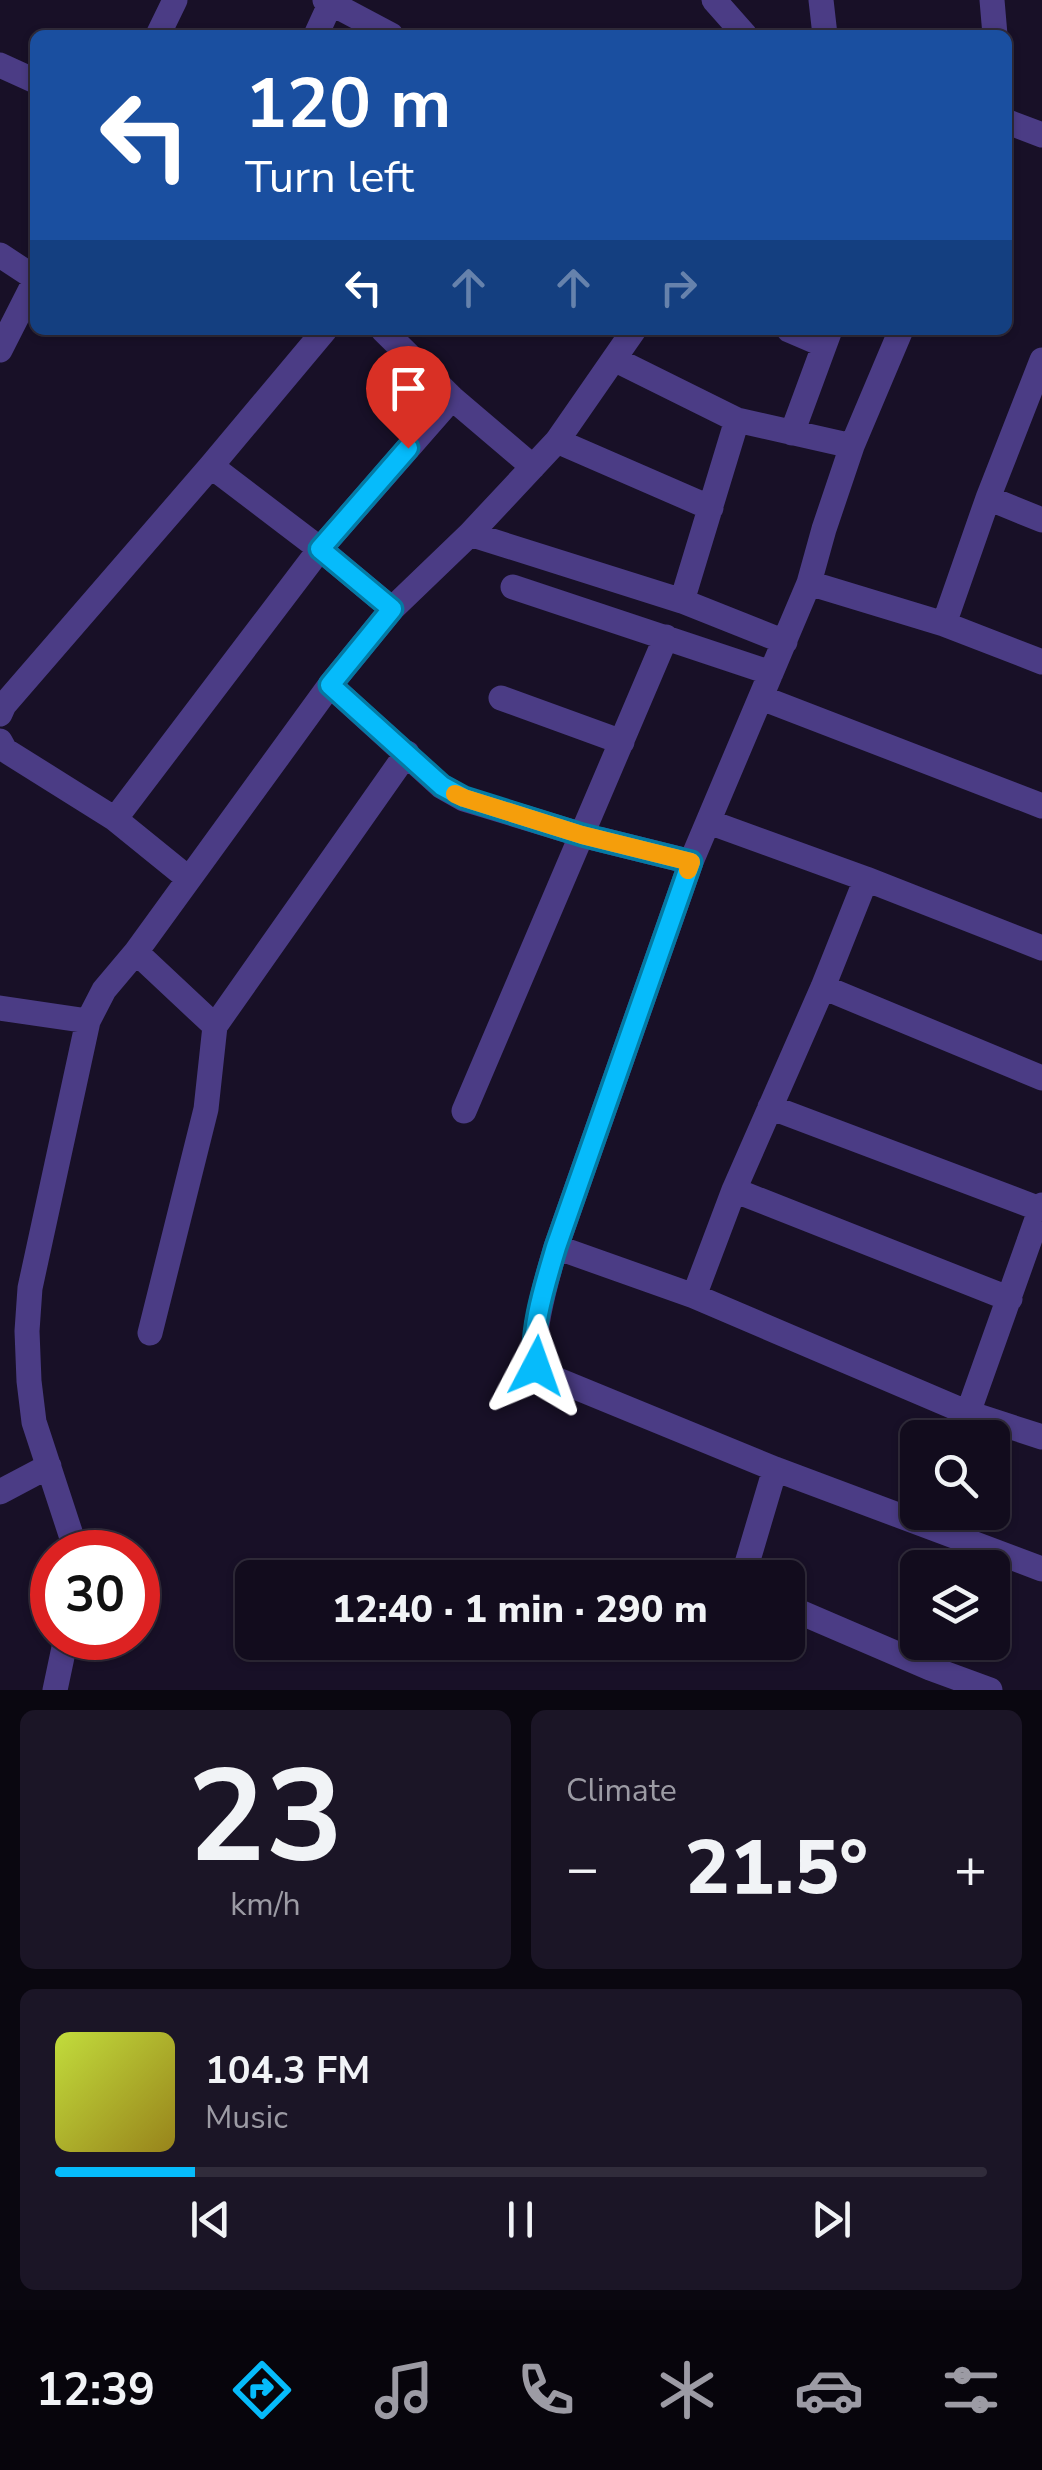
<!DOCTYPE html>
<html lang="en">
<head>
<meta charset="utf-8">
<style>
  body { margin:0; font-family:"Nunito Sans",sans-serif; background:#1b1526; color:#f1f3f6; height:100vh; display:flex; flex-direction:column; font-size:38px; white-space:nowrap }
  * { box-sizing:border-box; margin:0 }
  p { font-size:32px; color:#9c9ba4 }
  .icon { flex:none; width:55px; height:55px; fill:none; stroke:currentColor; stroke-width:2; stroke-linecap:round; stroke-linejoin:round }
  .map { position:relative; height:1690px; overflow:hidden }
  .side { display:flex; flex-direction:column; gap:20px; padding:20px; background:#0a0710; flex:1 }
  .side>* { flex:none }
  .guide { position:absolute; left:30px; top:30px; width:982px; height:305px; border-radius:15px; box-shadow:0 2px 8px #0004,0 0 0 2px #312c3b; background:#1a4fa0; color:#fff; overflow:hidden }
  .controls { position:absolute; left:900px; top:1420px; display:grid; gap:20px }
  .controls a { display:grid; place-items:center; width:110px; height:110px; border-radius:15px; background:#120c1d; box-shadow:0 2px 8px #0004,0 0 0 2px #312c3b; font-size:50px }
  .speed { position:absolute; left:30px; top:1530px; display:flex; gap:20px; font-size:50px; font-weight:700; text-align:center }
  .speed>* { display:grid; place-content:center; width:130px; height:130px; border-radius:50%; background:#120c1d; box-shadow:0 2px 8px #0004,0 0 0 2px #312c3b; line-height:1 }
  .speed .limit { border:15px solid #d22; background:#fff; color:#111 }
  .pin { position:absolute; display:grid; place-items:center; width:85px; height:85px; color:#fff; margin:-102px -42px; border-radius:50% 50% 50% 0; rotate:-45deg; box-shadow:0 0 10px #0007 }
  .pin .icon { rotate:45deg }
  .me { position:absolute; width:110px; margin:-55px; rotate:4deg; stroke-linejoin:round; filter:drop-shadow(0 0 8px #0008) }
  .turn { display:flex; align-items:center; gap:35px; height:210px; padding:0 50px; font-size:45px }
  .turn .icon { width:130px; height:130px; stroke-width:2.5 }
  .turn b { display:block; font-size:70px; line-height:85px }
  .lanes { display:flex; align-items:center; height:95px; padding:0 50px; background:#0003; justify-content:center; gap:50px; direction:ltr }
  .lanes .off { opacity:.35 }
  .big { font-size:75px; font-weight:800; line-height:1.1 }
  .side .tile { flex:1; display:flex; flex-direction:column; justify-content:center; gap:15px; min-width:0; padding:0 35px; border-radius:15px; background:#1b1526 }
  .side .dial { align-items:center; gap:0 }
  .dial b { font-size:130px; line-height:1 }
  .song { display:flex; align-items:center; gap:30px }
  .cover { width:120px; height:120px; border-radius:15px; background:linear-gradient(135deg,hsl(70 70% 55%),hsl(50 70% 35%)) }
  .played { height:10px; border-radius:5px; background:linear-gradient(90deg,#06bbfb 15%,#312c3b 15%) }
  .keys { display:flex; justify-content:space-around; direction:ltr }
  .heat { display:flex; justify-content:space-between; align-items:center; font-size:55px; direction:ltr }
  .side .tiles { flex:1; display:grid; gap:20px; grid-template-columns:1fr 1fr }
  .tile:last-child { grid-column:span 2 }
  .trip { position:absolute; left:235px; top:1560px; width:570px; height:100px; border-radius:15px; background:#120c1d; box-shadow:0 2px 8px #0004,0 0 0 2px #312c3b; font-weight:800; line-height:100px; text-align:center }
  .tab-bar { display:flex; height:160px; justify-content:space-around; align-items:center; background:#07050c; color:#9c9ba4 }
  .tab-bar .icon { width:70px; height:70px }
  .tab-bar .current { color:#06bbfb }
  .tab-bar b { font-size:45px; color:#f1f3f6 }
  .map>svg:first-child { display:block }
  .lines { fill:none; stroke-linecap:round; stroke-linejoin:round }
  .minor { stroke:#4b3c85; stroke-width:25 }
  .route-casing { stroke:#047aa3; stroke-width:25 }
  .route { stroke:#06bbfb; stroke-width:18 }
  .slow { stroke:#f59e0b; stroke-width:18 }
</style>
</head>
<body>
<div class="map">
<svg width="1042" height="1690" viewBox="0 0 1042 1690">
  <rect width="100%" height="100%" fill="#181027"/>
  <g class="lines">
    <path class="minor" d="M325,0L391,35
      M714,0L745,35
      M821,0L825,35
      M992,0L995,35
      M158,35L175,0
      M316,35L332,0
      M0,65L35,81
      M1008,122L1042,135
      M0,255L35,278
      M383,330L452,398L533,467
      M789,330L824,345
      M901,330L852,446L824,529L809,583L691,862L556,1247C548,1275 524,1349 541,1373L775,1469L1042,1569
      M0,350L35,281
      M614,359L737,420L852,446
      M792,433L830,330
      M557,441L711,508
      M211,466L320,549L392,609
      M988,498L1042,520
      M470,534L682,601L785,642
      M809,583L944,624L1042,662
      M513,587L771,673
      M682,601L737,420
      M944,624L988,498L1042,360
      M330,685L441,786L464,799L582,835L691,862
      M501,698L622,742
      M762,698L1042,806
      M0,714L4,705L211,466L325,330
      M0,741L5,750L115,819L189,879
      M115,819L320,549L452,398
      M709,822L866,879L1042,948
      M136,952L215,1026
      M823,987L1042,1078
      M0,1008L88,1021
      M770,1107L1040,1209
      M464,1111L666,637
      M734,1190L1010,1299
      M556,1247L694,1296L968,1413L1042,1437
      M694,1296L734,1190L823,987L866,879
      M150,1333L206,1109L215,1026L407,753
      M968,1413L1042,1205
      M0,1492L49,1466
      M75,1552L74,1544L34,1422L29,1381L27,1331L30,1288L88,1021L104,990L136,952L330,685L392,609L470,534L557,441L634,330
      M747,1578L745,1570L775,1469
      M788,1607L930,1668L990,1690
      M55,1690L66,1638"/>
  </g>
  <g class="lines">
    <g class="route-casing">
      <path id="route" d="M408,448L320,549L392,609L330,685L442,786L464,798L582,835L691,862L556,1247C547,1278 528,1335 536,1366"/>
    </g>
    <use href="#route" class="route"/>
    <path class="slow" d="M455,794L464,798L582,835L691,862L688,870"/>
  </g>
</svg>
<div class="controls">
<a><svg class="icon" aria-label="search" viewBox="0 0 24 24"><circle cx="10" cy="10" r="6"/><path d="M15 15l6 6"/></svg></a>
<a><svg class="icon" aria-label="layers" viewBox="0 0 24 24"><path d="M12 4l9 5-9 5-9-5zM3 14l9 5 9-5"/></svg></a>
</div>
<div class="speed"><div class="limit">30</div></div>
<div class="pin" style="left:408px;top:448px;background:#d93025"><svg class="icon" aria-label="arrive" viewBox="0 0 24 24"><path d="M6 21V4h12l-3 4 3 4H6"/></svg></div>
<svg class="me" style="left:536px;top:1366px" viewBox="-20 -20 40 40"><path d="M0-17L14 15 0 8-14 15z" fill="#06bbfb" stroke="#fff" stroke-width="4"/></svg>
<div class="trip">12:40 · 1 min · 290 m</div>
<div class="guide">
<div class="turn"><svg class="icon" aria-label="left" viewBox="0 0 24 24"><path d="M17 20v-9H6M10 6l-5 5 5 5"/></svg><div><b>120 m</b>Turn left</div></div>
<div class="lanes"><svg class="icon" aria-label="left" viewBox="0 0 24 24"><path d="M17 20v-9H6M10 6l-5 5 5 5"/></svg><svg class="icon off" aria-label="ahead" viewBox="0 0 24 24"><path d="M12 20V5M6 11l6-6 6 6"/></svg><svg class="icon off" aria-label="ahead" viewBox="0 0 24 24"><path d="M12 20V5M6 11l6-6 6 6"/></svg><svg class="icon off" aria-label="right" viewBox="0 0 24 24"><path d="M7 20v-9h11M14 6l5 5-5 5"/></svg></div>
</div>
</div>
<section class="side">
<div class="tiles">
<div class="tile dial"><b>23</b><p>km/h</p></div>
<div class="tile"><p>Climate</p>
<div class="heat"><a>−</a><b class="big">21.5°</b><a>+</a></div>
</div>
<div class="tile">
<div class="song"><i class="cover"></i><div><b>104.3 FM</b><p>Music</p></div></div>
<div class="played"></div>
<div class="keys"><svg class="icon" aria-label="previous" viewBox="0 0 24 24"><path d="M18 5L8 12l10 7zM5 5v14"/></svg><svg class="icon" aria-label="pause" viewBox="0 0 24 24"><path d="M8 5v14M16 5v14"/></svg><svg class="icon" aria-label="next" viewBox="0 0 24 24"><path d="M6 5l10 7-10 7zM19 5v14"/></svg></div>
</div>
</div>
</section>
<nav class="tab-bar">
<b>12:39</b>
<svg class="icon current" aria-label="directions" viewBox="0 0 24 24"><path d="M12 3l9 9-9 9-9-9zM9 14v-3h6M13 9l2 2-2 2"/></svg>
<svg class="icon" aria-label="music" viewBox="0 0 24 24"><path d="M9 18V5l10-2v13"/><circle cx="6" cy="18" r="3"/><circle cx="16" cy="16" r="3"/></svg>
<svg class="icon" aria-label="phone" viewBox="0 0 24 24"><path d="M5 4h4l2 5-3 2q2 4 5 5l2-3 5 2v4C11 20 4 13 5 4z"/></svg>
<svg class="icon" aria-label="climate" viewBox="0 0 24 24"><path d="M12 3v18M4 7l16 10M4 17L20 7"/></svg>
<svg class="icon" aria-label="car" viewBox="0 0 24 24"><path d="M5 17H2v-5l4-1 3-4h7l3 4 3 1v5h-3M9 17h6M6 11h13"/><circle cx="7" cy="17" r="2"/><circle cx="17" cy="17" r="2"/></svg>
<svg class="icon" aria-label="filters" viewBox="0 0 24 24"><path d="M4 7h16M4 17h16"/><circle cx="9" cy="7" r="2"/><circle cx="15" cy="17" r="2"/></svg>
</nav>
</body>
</html>
